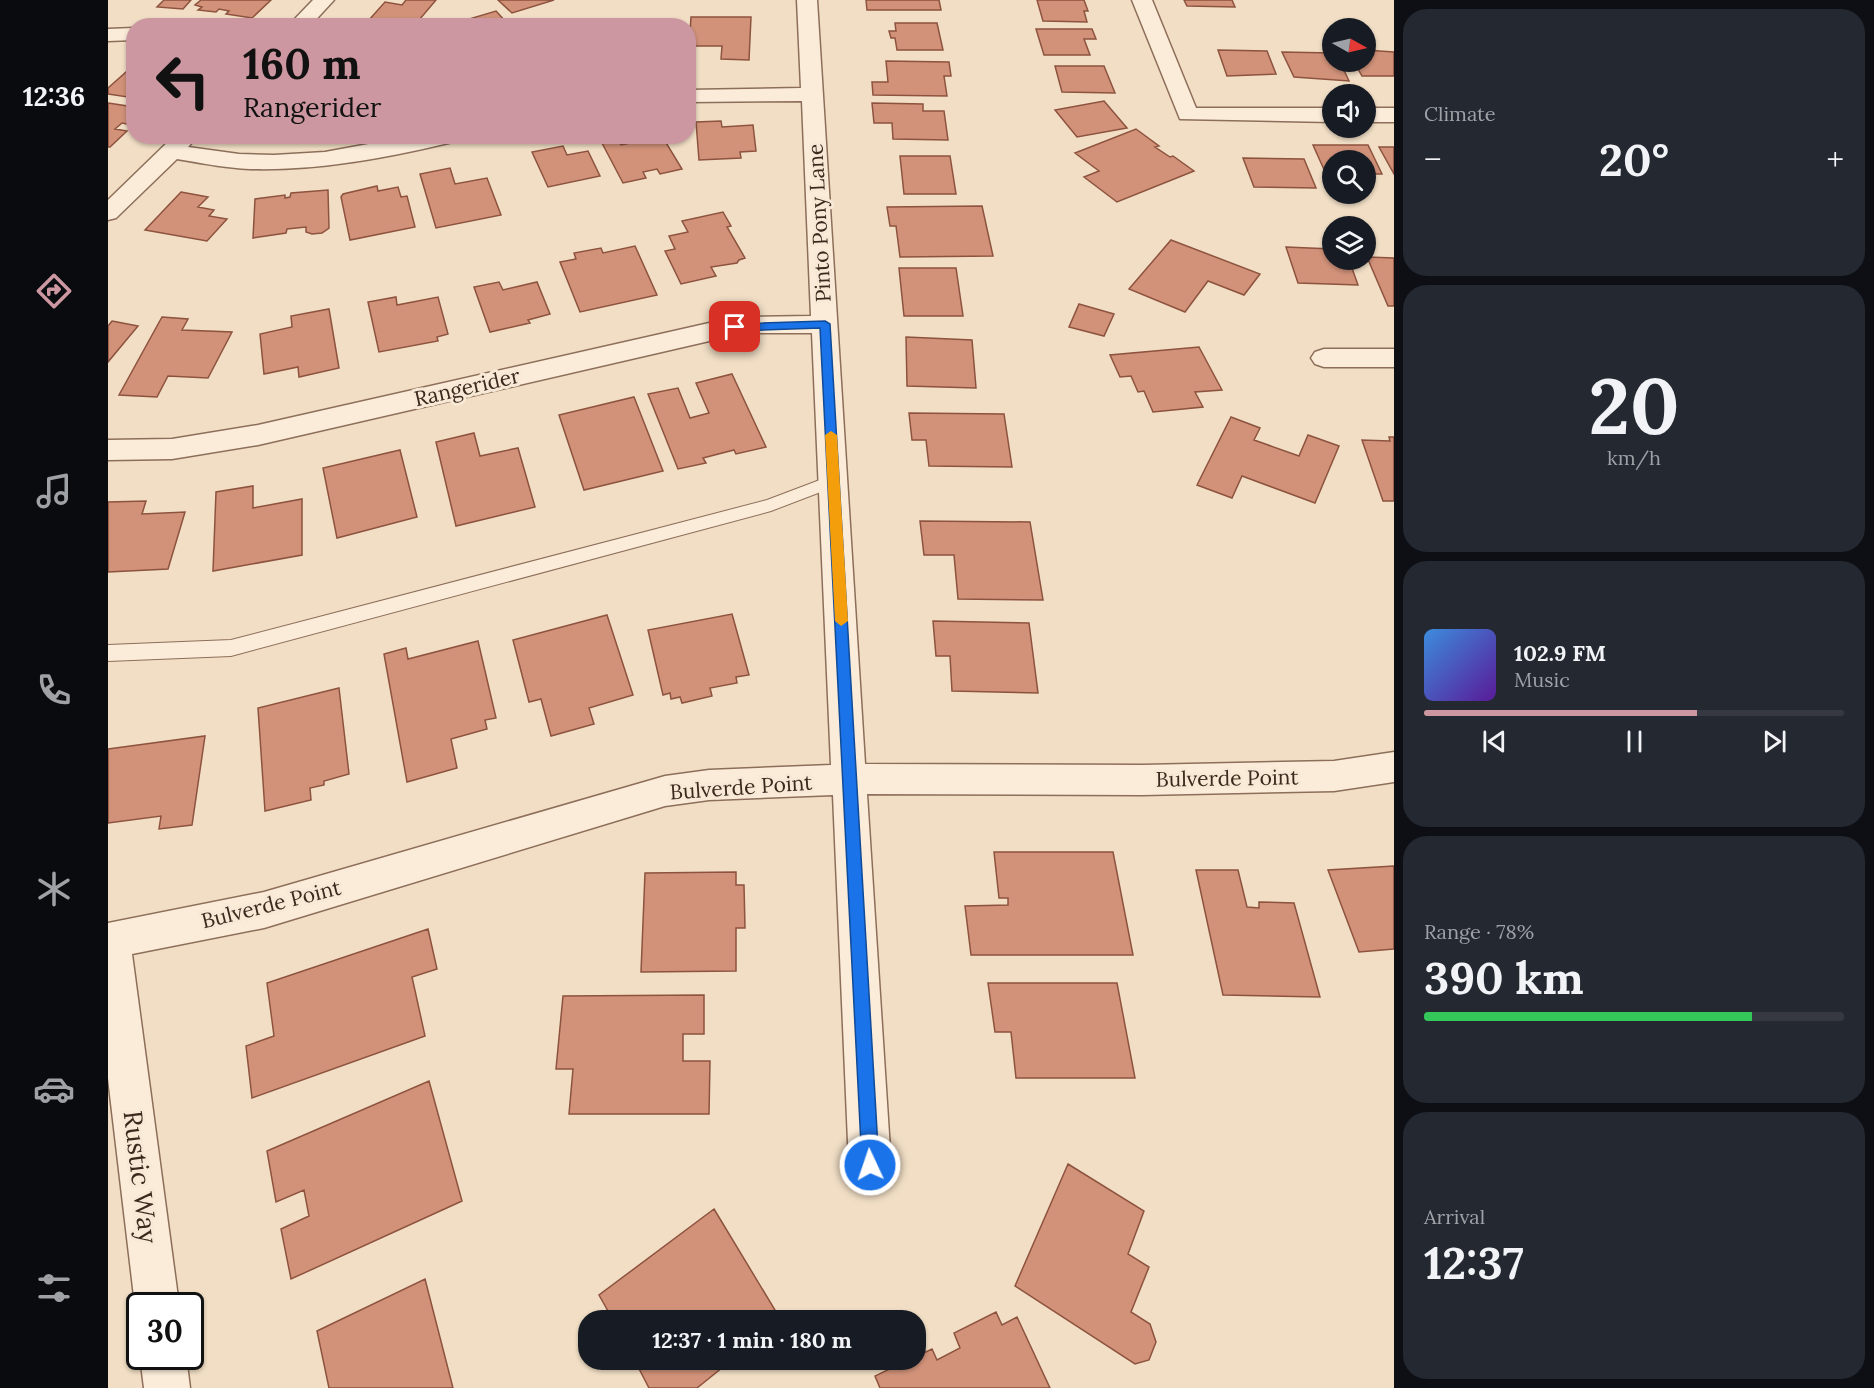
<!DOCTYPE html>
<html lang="en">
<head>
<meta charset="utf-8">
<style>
  body { margin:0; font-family:Lora,serif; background:#242831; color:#f1f3f6; height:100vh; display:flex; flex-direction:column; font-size:22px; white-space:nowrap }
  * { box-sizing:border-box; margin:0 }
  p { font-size:20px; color:#9ea1a6 }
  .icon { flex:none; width:33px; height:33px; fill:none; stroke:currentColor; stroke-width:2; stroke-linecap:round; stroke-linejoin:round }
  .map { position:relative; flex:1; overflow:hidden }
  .side { display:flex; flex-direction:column; gap:9px; padding:9px; background:#0d0f14; width:480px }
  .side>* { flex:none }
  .guide { position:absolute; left:18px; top:18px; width:570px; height:126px; border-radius:24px; box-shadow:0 2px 4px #0004; background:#cc97a0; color:#111; overflow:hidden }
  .needle { width:39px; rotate:98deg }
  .fabs { position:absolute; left:1214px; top:18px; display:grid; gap:12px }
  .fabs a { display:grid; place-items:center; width:54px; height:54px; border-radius:50%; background:#171b24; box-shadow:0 2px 4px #0004; font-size:30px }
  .speed { position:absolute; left:18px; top:1292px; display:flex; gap:12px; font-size:30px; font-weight:700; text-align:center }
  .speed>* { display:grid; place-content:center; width:78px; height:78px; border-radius:50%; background:#171b24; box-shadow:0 2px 4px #0004; line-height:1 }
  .speed .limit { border:3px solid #111; border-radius:9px; background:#fff; color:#111 }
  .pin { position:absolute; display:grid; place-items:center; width:51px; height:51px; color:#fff; margin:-26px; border-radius:12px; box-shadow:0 3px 9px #0006 }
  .me { position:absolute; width:66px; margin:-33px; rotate:357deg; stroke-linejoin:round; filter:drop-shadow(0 0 4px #0008) }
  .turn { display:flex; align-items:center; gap:21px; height:126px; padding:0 18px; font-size:27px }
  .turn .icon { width:78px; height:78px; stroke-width:2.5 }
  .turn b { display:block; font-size:42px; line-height:51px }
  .big { font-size:45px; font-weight:700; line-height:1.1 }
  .side .card { flex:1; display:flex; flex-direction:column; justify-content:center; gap:9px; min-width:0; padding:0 21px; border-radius:24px; background:#242831 }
  .side .dial { align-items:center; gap:0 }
  .dial b { font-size:78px; line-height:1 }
  .song { display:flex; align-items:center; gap:18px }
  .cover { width:72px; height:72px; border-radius:9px; background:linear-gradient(135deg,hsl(210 70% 55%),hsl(270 70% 35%)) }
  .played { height:6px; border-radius:3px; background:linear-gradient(90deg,#cc97a0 65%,#363941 65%) }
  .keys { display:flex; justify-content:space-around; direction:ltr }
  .heat { display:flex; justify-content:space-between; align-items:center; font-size:33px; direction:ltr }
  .charge { height:9px; border-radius:4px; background:linear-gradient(90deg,#34c759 78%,#363941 0) }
  .trip { position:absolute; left:470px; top:1310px; width:348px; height:60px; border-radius:24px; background:#171b24; box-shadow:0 2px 4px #0004; font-weight:700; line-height:60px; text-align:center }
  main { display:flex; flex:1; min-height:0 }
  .tabs { display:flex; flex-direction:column; width:108px; justify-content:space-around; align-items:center; background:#090b0e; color:#9ea1a6 }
  .tabs .icon { width:42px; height:42px }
  .tabs .current { color:#cc97a0 }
  .tabs b { font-size:27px; color:#f1f3f6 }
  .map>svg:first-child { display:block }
  .building { fill:#d19279; stroke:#8d533e; stroke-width:1.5 }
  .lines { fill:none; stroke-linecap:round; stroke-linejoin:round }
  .lane-casing { stroke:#8d6e5a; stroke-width:2 }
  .street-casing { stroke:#8d6e5a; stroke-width:3 }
  .lane { fill:#fbecd9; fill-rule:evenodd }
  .street { fill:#fbecd9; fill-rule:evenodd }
  .route { fill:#1a73e8; stroke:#114b97; stroke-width:1.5 }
  .slow { fill:#f59e0b }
  .labels { text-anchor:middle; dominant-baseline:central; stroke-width:6; stroke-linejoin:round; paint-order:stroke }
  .street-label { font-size:21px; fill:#3c291e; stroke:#f7e9d5 }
  .near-street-label { font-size:26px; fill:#3c291e; stroke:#f7e9d5 }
</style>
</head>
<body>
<main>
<nav class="tabs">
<b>12:36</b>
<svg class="icon current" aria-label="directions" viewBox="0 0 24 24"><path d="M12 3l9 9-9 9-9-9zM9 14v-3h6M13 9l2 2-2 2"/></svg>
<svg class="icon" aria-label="music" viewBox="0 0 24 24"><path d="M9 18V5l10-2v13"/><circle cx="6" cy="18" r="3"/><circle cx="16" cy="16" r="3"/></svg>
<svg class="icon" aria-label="phone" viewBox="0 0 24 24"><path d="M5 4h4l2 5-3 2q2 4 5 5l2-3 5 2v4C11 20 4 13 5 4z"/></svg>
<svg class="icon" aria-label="climate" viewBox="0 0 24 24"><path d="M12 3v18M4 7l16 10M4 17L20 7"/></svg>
<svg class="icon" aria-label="car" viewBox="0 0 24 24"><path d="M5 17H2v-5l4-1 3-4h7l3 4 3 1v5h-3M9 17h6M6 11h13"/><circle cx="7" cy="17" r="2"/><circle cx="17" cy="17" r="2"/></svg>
<svg class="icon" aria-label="filters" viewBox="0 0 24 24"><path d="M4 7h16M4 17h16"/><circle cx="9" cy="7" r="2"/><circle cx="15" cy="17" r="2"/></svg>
</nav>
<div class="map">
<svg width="1286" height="1388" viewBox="0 0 1286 1388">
  <rect width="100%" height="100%" fill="#f1dec5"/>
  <path class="building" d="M56,0H83L75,9L49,7Z
    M93,0H163L144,18L118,14L121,11L111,9L108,12L90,10L94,7L87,5Z
    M298,0H328L306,26L261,20L277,2L294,5Z
    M390,0H446L404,13Z
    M758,0H831L833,10H759Z
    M929,0H976L980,11H976L979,22L935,21Z
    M1076,0H1124L1127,7L1079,6Z
    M388,11L400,24L368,26L361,19Z
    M583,17H643L641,60L613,59L614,46H581Z
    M787,23H829L835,50H789L787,38H783L781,31H788Z
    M928,29H984L988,39H976L982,55H936Z
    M1110,50L1159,51L1168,74L1119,76Z
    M1257,50L1286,52V76H1254L1246,62H1257Z
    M1174,52L1224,53V62H1232L1241,81L1186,77Z
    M778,61L841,62L843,76H836L839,96L765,95L764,82H780Z
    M26,65V98L0,94V88Z
    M947,66H996L1007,93L954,92Z
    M996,101L1019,128L969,137L947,110Z
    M0,103L26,107V122L23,125L14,123L7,129L19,131L2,147H0Z
    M764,103L815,104V111H836L840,140L785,139L784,123H766Z
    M613,121L614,127L645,125L648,151L632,152L633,158L591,160L588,122Z
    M1028,129L1051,146L1047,147L1062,157L1065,156L1086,171L1009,202L976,177L991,171L967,153Z
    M525,136H554L574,169L552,174L549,169L535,172L538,178L515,183L494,143L510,140L513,145L528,142Z
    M1205,145H1260L1274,174H1257V160H1224V174H1218Z
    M455,146L459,155L480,151L492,176L440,187L424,152Z
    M1271,147H1286V174Z
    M792,156H842L848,194H796Z
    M1135,158L1196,159L1208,188L1146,187Z
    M342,168L347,184L379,178L393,215L328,228L312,174Z
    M269,186L270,191L290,187L293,197L299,196L307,227L242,240L233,197L235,194Z
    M220,190L221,228L214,233L204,234L198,232V227L179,229L178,233L145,238L147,199L177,195V198L182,197L183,193Z
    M73,192L100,197L90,207L106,210L101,216L119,219L99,241L37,230Z
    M874,206L885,256L792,257L788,226H782L779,207Z
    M615,212L623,226L619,227L637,258L631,260L629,263L603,267L608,276L573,284L557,251L567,249L561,236L580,232L574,221Z
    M1063,240L1152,274L1136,295L1100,281L1077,312L1021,289Z
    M527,246L549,295L472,312L452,262L468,259L466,253L493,248L495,253Z
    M1178,247L1224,249V260H1241L1250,285L1190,283Z
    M1259,257L1286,258V306H1280Z
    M791,268H848L855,316H796Z
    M391,282L395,290L429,282L442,314L420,320L422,323L382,332L366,287Z
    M288,297L289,305L330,297L340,334L329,337L330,341L271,352L260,302Z
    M971,304L1006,314L996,336L961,327Z
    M221,309L231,368L191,377L190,367L156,374L152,334L184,327L183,316Z
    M54,317L80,319L74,330L124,332L100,378L60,376L49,397L11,395Z
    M4,321L30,326L0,362V326Z
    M798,337L864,340L868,388L799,386Z
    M1091,347L1114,390L1087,392L1095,407L1045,412L1036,391L1030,392L1023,376L1012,377L1002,355Z
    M624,374L658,447L628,454L626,450L595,458L598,463L570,469L540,394L570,388L582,418L601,413L588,383Z
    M526,397L555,471L476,490L451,415Z
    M801,413L896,414L904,467L821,466L818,440H804Z
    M1123,417L1152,428L1146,440L1191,456L1200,435L1231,446L1207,503L1134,476L1124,498L1089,485Z
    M366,433L372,456L410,448L427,507L348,526L328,442Z
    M1281,437H1286V501H1275L1254,440L1282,441Z
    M292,450L309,517L229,538L215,468Z
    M145,486V508L194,499V555L105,571L108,492Z
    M38,501L34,514L77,512L60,569L0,572V502Z
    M812,521L922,522L935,600L850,599L846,555H816Z
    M624,614L641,675L628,677L629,683L602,688L604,696L574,703L572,697L563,699L562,693L555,695L540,630Z
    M499,615L525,695L481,708L486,724L443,736L433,699L421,702L405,640Z
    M825,621L921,623L930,693L844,691L842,656H828Z
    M370,641L388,718L377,720L379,729L343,739L349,768L299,782L276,654L298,648L300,659Z
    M231,688L241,774L216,781V785L202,788L203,800L157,811L150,708Z
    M97,736L84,825L51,829L53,816L0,823V749Z
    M886,852H1005L1025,955H863L857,906L900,905V898H891Z
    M1286,866V949L1251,952L1220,870Z
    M1088,870H1130L1139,907L1151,908V902L1186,903L1212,997L1115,995Z
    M628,872V885H636L637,928H628V971L533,972L537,873Z
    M320,929L329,969L304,977L317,1036L144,1098L138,1046L166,1036L159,983Z
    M880,983H1009L1027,1078H908L903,1032H887Z
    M596,995V1034H575V1061H602L601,1114H461L465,1069H448L455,996Z
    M321,1081L354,1201L183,1279L173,1229L201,1216L196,1190L168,1202L159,1151Z
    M960,1164L1036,1211L1020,1254L1041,1267L1023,1312L1042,1324L1048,1342L1041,1360L1027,1364L907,1286Z
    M606,1209L673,1320H505L491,1295Z
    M317,1279L345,1388H221L209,1331Z
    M888,1312L894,1325L909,1317L942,1388H772L767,1376L802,1359H807V1357L824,1349L829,1360L852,1348L846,1333Z
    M526,1359H625L589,1388H541Z"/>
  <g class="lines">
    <g class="lane-casing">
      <path id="lane" d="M725,475L731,477L734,481L731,485L663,511L123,656L0,661V645L123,640L659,500Z"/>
    </g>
    <g class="street-casing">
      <path id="street" d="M205,0H226L202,26H180Z
        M689,0H709L757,764L1034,765L1226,761L1286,752V782L1226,791L1034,795L759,794L783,1165L777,1180L762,1186L747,1180L741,1165L725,795L601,800L557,806L156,928L24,954L71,1305H32V1317L27,1305L0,1078V923L156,892L557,776L601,770L723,765L704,333H645L610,339L150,445L64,459L0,460V440L64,439L150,425L610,321L645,317L703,316L694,101L580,102V90L693,88Z
        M1024,0H1044L1088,108H1224V122L1072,119Z
        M26,28V40L0,41V29Z
        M1257,108H1286V122H1257Z
        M66,136H90L80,147L131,154L166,155L217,152L304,136H352L349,141C283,157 211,171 142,169C118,168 93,163 69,159L8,218L0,220V200Z
        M1216,349H1286V367H1216L1207,364L1203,358L1207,352Z
        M32,1356H78L82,1388H36Z"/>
    </g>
    <use href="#lane" class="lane"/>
    <use href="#street" class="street"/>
  </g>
  <path class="route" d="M717,321L722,324L771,1165L768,1171L762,1174L756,1171L754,1165L712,328L627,331L622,327L627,324Z"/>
  <path class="slow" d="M723,431L729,435L740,621L733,626L727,621L717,435Z"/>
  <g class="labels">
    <g class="street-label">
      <text transform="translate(711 223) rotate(-93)">Pinto Pony Lane</text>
      <text transform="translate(359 387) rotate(-13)">Rangerider</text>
      <text transform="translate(1119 778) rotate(-1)">Bulverde Point</text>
      <text transform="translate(633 787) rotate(-4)">Bulverde Point</text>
      <text transform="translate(163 904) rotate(-14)">Bulverde Point</text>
    </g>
    <g class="near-street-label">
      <text transform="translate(33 1177) rotate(83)">Rustic Way</text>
    </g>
  </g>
</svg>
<div class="fabs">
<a><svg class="needle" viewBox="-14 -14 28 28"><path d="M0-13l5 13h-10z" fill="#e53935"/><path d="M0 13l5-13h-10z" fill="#9ea1a6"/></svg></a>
<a><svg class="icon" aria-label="sound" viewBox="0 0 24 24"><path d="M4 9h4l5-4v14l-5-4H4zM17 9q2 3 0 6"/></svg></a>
<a><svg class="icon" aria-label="search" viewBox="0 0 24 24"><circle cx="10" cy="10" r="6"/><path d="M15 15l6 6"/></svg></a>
<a><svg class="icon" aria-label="layers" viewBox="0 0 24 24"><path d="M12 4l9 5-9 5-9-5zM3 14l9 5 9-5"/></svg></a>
</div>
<div class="speed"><div class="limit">30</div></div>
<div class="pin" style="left:627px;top:327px;background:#d93025"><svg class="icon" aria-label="arrive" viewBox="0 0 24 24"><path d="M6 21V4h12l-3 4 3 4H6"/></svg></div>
<svg class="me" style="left:762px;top:1165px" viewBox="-20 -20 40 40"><circle r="17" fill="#1a73e8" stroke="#fff" stroke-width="3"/><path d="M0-11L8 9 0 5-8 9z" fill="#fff"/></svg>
<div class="trip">12:37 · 1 min · 180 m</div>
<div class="guide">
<div class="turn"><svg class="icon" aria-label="left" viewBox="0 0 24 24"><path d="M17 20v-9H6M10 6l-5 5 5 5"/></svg><div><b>160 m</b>Rangerider</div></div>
</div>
</div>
<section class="side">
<div class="card"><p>Climate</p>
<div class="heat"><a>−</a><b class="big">20°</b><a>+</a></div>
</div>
<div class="card dial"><b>20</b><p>km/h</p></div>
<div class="card">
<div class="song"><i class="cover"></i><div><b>102.9 FM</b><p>Music</p></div></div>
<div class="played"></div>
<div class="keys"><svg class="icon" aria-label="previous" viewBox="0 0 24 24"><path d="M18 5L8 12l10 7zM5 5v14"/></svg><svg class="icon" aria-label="pause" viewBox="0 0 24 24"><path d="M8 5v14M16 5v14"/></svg><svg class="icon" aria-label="next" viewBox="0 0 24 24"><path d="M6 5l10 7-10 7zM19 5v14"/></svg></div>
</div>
<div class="card"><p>Range · 78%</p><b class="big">390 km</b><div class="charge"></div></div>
<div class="card"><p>Arrival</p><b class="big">12:37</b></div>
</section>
</main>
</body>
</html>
